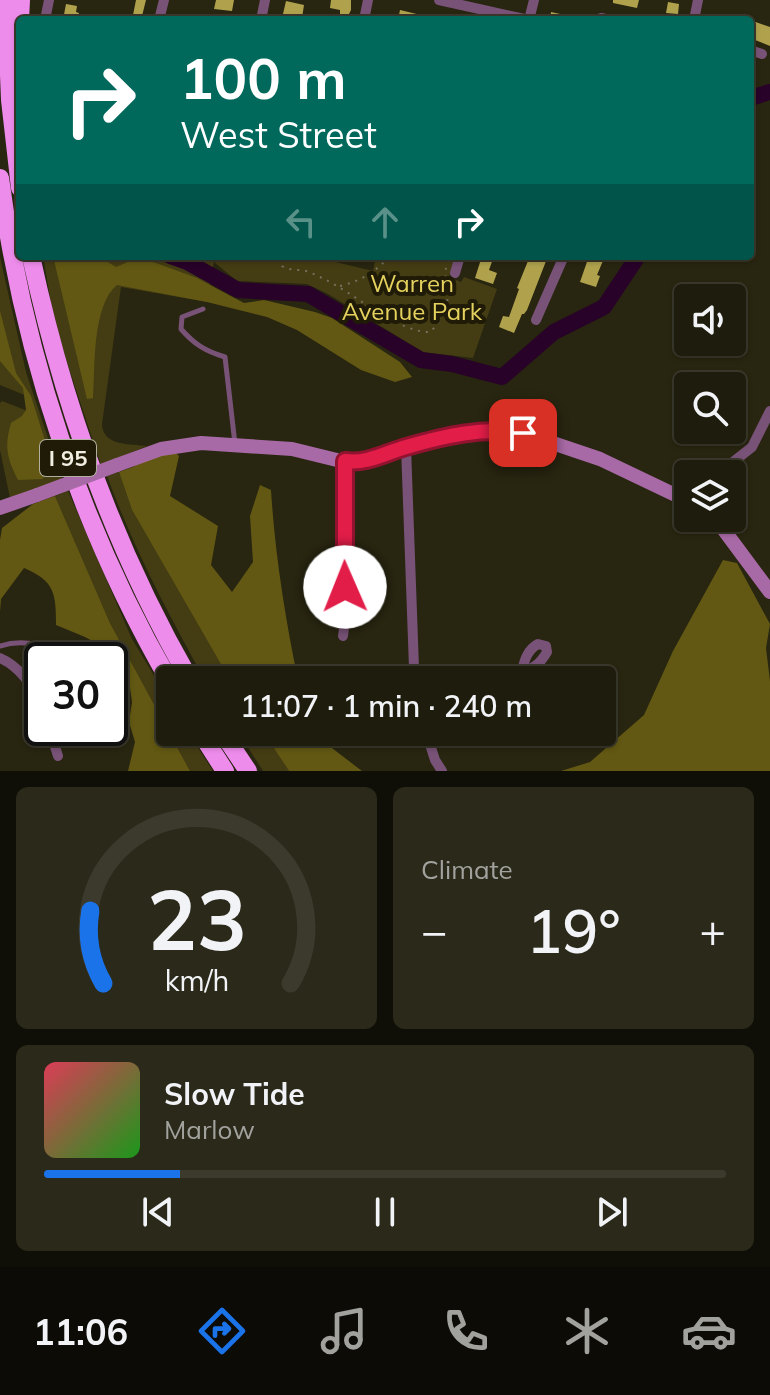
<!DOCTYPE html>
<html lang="en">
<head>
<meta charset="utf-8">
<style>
  body { margin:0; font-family:Mulish,sans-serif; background:#2b291a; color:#f1f3f6; height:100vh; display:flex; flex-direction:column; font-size:30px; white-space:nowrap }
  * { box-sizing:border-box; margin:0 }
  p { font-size:26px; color:#a1a19d }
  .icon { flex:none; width:44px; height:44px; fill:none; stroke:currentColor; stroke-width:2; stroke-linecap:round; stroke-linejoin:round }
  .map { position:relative; height:771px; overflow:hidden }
  .side { display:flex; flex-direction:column; gap:16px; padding:16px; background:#100f07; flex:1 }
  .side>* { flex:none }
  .top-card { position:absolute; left:16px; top:16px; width:738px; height:244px; border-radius:8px; box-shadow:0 2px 6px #0004,0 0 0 2px #3c3a2d; background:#00695c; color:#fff; overflow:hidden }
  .controls { position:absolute; left:674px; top:284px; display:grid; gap:16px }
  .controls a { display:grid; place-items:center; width:72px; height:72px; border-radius:8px; background:#1e1c0c; box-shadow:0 2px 6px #0004,0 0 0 2px #3c3a2d; font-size:40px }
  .speed { position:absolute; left:24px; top:642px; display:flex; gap:16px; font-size:40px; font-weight:700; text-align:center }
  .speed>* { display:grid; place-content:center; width:104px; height:104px; border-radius:50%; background:#1e1c0c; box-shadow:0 2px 6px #0004,0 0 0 2px #3c3a2d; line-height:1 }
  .speed .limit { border:4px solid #111; border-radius:12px; background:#fff; color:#111 }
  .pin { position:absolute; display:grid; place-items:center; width:68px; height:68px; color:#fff; margin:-34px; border-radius:16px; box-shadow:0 4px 12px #0006 }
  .me { position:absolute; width:88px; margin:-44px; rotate:359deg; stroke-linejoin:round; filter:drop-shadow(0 0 6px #0008) }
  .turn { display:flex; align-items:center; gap:28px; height:168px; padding:0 32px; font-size:36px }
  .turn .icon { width:104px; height:104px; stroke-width:2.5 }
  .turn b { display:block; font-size:56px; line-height:68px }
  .lanes { display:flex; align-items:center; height:76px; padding:0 32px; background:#0003; justify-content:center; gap:40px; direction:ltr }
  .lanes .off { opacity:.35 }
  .big { font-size:60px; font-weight:600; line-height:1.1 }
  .side .card { flex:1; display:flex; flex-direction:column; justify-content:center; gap:12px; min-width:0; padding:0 28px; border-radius:12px; background:#2b291a }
  .side .dial { align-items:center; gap:0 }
  .dial svg { height:208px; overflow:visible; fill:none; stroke:#3c3a2d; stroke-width:7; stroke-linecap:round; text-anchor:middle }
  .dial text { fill:#f1f3f6; stroke:none }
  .song { display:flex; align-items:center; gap:24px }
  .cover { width:96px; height:96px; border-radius:12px; background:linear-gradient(135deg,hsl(350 70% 55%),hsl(120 70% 35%)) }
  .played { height:8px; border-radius:4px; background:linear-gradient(90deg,#1a73e8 20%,#3c3a2d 20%) }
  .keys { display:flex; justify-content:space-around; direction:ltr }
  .heat { display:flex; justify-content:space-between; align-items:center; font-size:44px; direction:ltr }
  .side .tiles { flex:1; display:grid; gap:16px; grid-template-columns:1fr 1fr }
  .card:last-child { grid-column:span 2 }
  .trip { position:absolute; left:156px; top:666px; width:460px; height:80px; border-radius:8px; background:#1e1c0c; box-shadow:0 2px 6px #0004,0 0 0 2px #3c3a2d; font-weight:600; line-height:80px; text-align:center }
  .dock { display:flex; height:128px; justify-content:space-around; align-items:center; background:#0c0b05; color:#a1a19d }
  .dock .icon { width:56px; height:56px }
  .dock .selected { color:#1a73e8 }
  .dock b { font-size:36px; color:#f1f3f6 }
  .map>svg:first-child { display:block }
  .green { fill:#443d13 }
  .forest { fill:#625813 }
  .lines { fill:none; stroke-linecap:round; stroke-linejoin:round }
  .river { stroke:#280229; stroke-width:16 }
  .building { fill:#b0a24d }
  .path { stroke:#73705e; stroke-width:2; stroke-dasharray:2 6; stroke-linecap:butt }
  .lane { stroke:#785277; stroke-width:5 }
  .street { stroke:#785277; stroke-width:10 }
  .secondary { stroke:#a86aa6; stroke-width:14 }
  .highway { stroke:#ee8cec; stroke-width:18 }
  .secondary-bridge { stroke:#a86aa6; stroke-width:14 }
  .route-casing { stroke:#92132f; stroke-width:20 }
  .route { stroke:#e11d48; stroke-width:14 }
  .labels { text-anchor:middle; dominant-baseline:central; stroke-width:8; stroke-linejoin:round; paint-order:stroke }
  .shield { fill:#1f1b07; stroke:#b2afa0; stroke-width:2 }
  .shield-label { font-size:22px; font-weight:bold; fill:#f1efe2 }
  .park-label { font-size:24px; fill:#e5d25e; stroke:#1f1b07 }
</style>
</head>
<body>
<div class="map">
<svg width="770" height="771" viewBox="0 0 770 771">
  <rect width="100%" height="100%" fill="#282510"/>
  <path class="green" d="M43,256H215L207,302L121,287L102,424C103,446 129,444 147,446L101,465L55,326Z
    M217,256H323V259L373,271L376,256H455L449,277L461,282L464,277L497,289L473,358L423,352L328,294L307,284L237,281L215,263Z
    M0,257L26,372L62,480L10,498L0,450V403L2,401L28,411L27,396L0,385Z
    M119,472L132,510L230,680H205C168,614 133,547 107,476Z
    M68,491L132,639L170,702V732H188L213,771H190L110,623L55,496Z
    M238,732H263L289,771H263Z"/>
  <path class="forest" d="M53,256H98L116,267L137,258L156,263L197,278L244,303L264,300L315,312L332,318L400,362L412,377L395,382L361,370L297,330L267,317L207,302L117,285C92,305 95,368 93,398L87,399Z
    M0,311L16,373L31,396L54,469L42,479L18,480C7,458 4,447 11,423L22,416L26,410L23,388L0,361Z
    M176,453L179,456L170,496L218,526L211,565L232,592L253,562L250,516L260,485L271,490C275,554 285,617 298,680H230L132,510L119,472L133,467L149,456Z
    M55,496L110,623L190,771H128L135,742L129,722L132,702L129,681L111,651L85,637L56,625C56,594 55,581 24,568L1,599L0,612V540L2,528L33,504Z
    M723,560L737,563L770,624L766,648L770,681V771H561L590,762L644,715L673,651Z
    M263,732H311L362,771H289Z"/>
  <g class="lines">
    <path class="river" d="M750,98L770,92
      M170,256L187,262L238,290L308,294L421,360L452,364L502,377L554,332L604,307L638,256"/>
  </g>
  <path class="building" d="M136,0H146L141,20H132Z
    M216,0H234L232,11L214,9Z
    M331,0H351V10L348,16L340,14V10L330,8Z
    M613,0H639L637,8L613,3Z
    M286,1L304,5L302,18L283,14Z
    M668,2L679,4L678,14L666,13Z
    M66,4L77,6L76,12L79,13L77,20H63Z
    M400,10L429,17V20H398Z
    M551,12L574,17L573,20H550Z
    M750,20L770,27V46L750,38Z
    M482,256H494L489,270L497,273L493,284L475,278Z
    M530,256H548L527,310L524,314H522L514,333L499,327L503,316L509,317L519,289L517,288Z
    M589,256H605L597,275L600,276L596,287L580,282Z"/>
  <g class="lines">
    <path class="path" d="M281,258L282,266C290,271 297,269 306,271C312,273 318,276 324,279C354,293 399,333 430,332C440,323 447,309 448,295C448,286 444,279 446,268
      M340,286C361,281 375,272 390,256"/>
    <path class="lane" d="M203,309L182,317L181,329C194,344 205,351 225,357L235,444
      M0,646C25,638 51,646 72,660"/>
    <path class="street" d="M439,0L529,20
      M601,18L610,20
      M45,20L49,0
      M159,20L164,0
      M261,20L265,0
      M364,20L368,0
      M529,20L534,0
      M694,20L698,0
      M750,50L762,54
      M455,273L460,256
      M536,320L564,256
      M406,447L414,668L417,680
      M718,474L752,447L770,411
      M343,636L346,612L344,536L345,461
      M538,644L546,646L547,652C540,664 534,668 522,672C524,661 527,650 538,644Z
      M0,658C21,667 33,686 42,707
      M49,728L58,756
      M426,732L435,760L442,771"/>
    <path class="secondary" d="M117,465L161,449L201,443L292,449L341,461H364L406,447L462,433L484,430H503L523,433L600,459L688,501
      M0,508L37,495
      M712,518L718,522L770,592"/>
    <path class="highway" d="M6,0L10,100L20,188
      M20,20L21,0
      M19,67L20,29
      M0,178C23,354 81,528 170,682
      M31,256C63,405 114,548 190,680
      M200,732L225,771
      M222,732L248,771"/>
    <path class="secondary-bridge" d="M37,495L117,465"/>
  </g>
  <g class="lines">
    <g class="route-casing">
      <path id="route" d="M345,587V461C367,464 385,453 406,447C445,436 481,427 523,433"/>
    </g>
    <use href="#route" class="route"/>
  </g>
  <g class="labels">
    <rect class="shield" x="40" y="440" width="56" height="36" rx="6"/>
    <g class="shield-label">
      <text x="68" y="458">I 95</text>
    </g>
    <g class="park-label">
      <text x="412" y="283">Warren<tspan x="412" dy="28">Avenue Park</tspan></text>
    </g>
  </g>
</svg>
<div class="controls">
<a><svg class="icon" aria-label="sound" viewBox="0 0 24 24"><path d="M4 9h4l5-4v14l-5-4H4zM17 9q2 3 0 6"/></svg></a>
<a><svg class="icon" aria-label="search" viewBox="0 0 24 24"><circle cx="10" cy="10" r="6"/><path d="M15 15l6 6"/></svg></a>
<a><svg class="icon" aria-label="layers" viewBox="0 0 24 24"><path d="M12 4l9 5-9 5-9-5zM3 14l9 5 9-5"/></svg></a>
</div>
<div class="speed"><div class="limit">30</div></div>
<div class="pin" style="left:523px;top:433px;background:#d93025"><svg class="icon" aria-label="arrive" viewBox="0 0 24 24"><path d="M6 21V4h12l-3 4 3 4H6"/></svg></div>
<svg class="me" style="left:345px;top:587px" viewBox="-20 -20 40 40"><circle r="19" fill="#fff"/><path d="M0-13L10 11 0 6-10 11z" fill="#e11d48"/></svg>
<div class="trip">11:07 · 1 min · 240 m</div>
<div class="top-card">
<div class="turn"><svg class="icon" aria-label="right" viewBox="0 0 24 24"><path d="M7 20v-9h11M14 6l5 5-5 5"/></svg><div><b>100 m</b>West Street</div></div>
<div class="lanes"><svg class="icon off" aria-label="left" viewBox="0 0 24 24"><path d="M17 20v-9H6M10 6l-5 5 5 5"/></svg><svg class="icon off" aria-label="ahead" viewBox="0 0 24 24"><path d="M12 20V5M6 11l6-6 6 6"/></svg><svg class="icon" aria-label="right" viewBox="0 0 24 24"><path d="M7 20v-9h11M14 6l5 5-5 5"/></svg></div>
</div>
</div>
<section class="side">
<div class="tiles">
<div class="card dial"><svg viewBox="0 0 100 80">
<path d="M14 69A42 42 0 1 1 86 69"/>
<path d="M14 69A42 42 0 0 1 9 41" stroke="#1a73e8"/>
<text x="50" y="56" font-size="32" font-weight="700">23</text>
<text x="50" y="72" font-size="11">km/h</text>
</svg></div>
<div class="card"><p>Climate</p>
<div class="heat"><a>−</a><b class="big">19°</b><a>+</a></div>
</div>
<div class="card">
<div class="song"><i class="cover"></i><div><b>Slow Tide</b><p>Marlow</p></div></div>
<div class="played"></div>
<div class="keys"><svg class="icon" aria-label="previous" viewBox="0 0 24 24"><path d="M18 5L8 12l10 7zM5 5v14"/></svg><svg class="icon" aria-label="pause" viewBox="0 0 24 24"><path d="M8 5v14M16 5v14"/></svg><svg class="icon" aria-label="next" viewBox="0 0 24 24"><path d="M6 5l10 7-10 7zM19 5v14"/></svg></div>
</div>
</div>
</section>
<nav class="dock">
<b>11:06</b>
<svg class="icon selected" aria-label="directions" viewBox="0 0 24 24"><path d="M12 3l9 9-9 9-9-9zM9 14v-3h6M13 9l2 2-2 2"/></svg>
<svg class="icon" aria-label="music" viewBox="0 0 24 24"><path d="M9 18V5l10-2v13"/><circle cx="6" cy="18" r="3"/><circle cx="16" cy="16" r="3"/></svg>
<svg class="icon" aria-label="phone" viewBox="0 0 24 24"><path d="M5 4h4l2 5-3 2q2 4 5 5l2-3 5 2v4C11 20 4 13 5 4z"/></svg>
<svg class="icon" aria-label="climate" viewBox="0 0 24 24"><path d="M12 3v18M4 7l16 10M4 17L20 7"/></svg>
<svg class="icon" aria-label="car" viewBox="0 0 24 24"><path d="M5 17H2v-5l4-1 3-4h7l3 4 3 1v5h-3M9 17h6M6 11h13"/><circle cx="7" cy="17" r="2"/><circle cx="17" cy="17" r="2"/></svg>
</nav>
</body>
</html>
